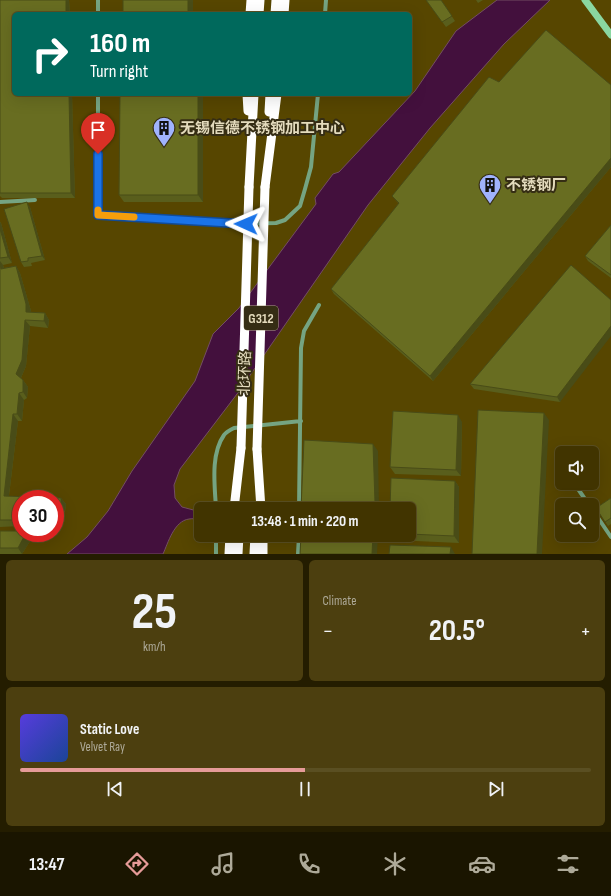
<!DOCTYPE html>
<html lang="en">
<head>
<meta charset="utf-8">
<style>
  body { margin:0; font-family:"Sofia Sans Condensed","Noto Sans SC",sans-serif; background:#4c3f0f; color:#f1f3f6; height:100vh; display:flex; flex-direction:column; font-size:15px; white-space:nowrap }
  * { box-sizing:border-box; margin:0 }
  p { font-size:13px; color:#aeaa99 }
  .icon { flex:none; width:22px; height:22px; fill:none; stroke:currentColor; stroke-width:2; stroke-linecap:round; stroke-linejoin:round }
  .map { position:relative; height:554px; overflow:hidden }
  .sheet { display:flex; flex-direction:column; gap:6px; padding:6px; background:#241d00; flex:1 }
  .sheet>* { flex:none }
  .hud { position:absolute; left:12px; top:12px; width:400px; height:84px; border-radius:6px; box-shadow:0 4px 16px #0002,0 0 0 1px #5a4f22; background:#00695c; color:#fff; overflow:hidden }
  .tools { position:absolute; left:555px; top:446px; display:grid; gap:8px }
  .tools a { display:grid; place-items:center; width:44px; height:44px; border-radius:6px; background:#413400; box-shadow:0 4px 16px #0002,0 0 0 1px #5a4f22; font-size:20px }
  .speed { position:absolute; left:12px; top:490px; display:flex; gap:8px; font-size:20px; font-weight:700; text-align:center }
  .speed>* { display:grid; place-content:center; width:52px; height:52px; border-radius:50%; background:#413400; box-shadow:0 4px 16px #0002,0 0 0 1px #5a4f22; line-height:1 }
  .speed .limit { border:6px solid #d22; background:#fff; color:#111 }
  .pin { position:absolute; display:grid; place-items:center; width:34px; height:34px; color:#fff; margin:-41px -17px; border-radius:50% 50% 50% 0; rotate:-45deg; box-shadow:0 0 4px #0007 }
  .pin .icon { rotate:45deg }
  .me { position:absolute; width:44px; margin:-22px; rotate:271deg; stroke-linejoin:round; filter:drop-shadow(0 0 3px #0008) }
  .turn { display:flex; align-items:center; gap:14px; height:84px; padding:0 12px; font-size:18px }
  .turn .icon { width:52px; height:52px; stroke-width:2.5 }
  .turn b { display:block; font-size:28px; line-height:34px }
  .big { font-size:30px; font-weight:700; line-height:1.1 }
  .sheet .widget { flex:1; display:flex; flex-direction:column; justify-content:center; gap:6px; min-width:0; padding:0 14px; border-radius:6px; background:#4c3f0f }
  .sheet .dial { align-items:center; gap:0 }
  .dial b { font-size:52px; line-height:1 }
  .song { display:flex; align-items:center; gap:12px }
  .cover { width:48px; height:48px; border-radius:6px; background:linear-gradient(135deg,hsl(250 70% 55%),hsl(220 70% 35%)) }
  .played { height:4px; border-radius:2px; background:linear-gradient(90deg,#e69b98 50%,#5a4f22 50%) }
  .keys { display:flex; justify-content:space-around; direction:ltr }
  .heat { display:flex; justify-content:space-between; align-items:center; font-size:22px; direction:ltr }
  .sheet .tiles { flex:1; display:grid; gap:6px; grid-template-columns:1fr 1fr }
  .widget:last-child { grid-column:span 2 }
  .trip { position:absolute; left:194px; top:502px; width:222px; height:40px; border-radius:6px; background:#413400; box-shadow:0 4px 16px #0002,0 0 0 1px #5a4f22; font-weight:700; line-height:40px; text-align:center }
  .menu { display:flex; height:64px; justify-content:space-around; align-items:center; background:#1a1500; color:#aeaa99 }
  .menu .icon { width:28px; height:28px }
  .menu .active { color:#e69b98 }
  .menu b { font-size:18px; color:#f1f3f6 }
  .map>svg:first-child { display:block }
  .water { fill:#43103d; stroke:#734d63 }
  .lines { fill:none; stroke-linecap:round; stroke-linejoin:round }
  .street { stroke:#75a482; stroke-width:4 }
  .secondary { stroke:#8ad7a1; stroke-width:7 }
  .highway { stroke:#fff; stroke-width:9 }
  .highway-bridge { stroke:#fff; stroke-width:9 }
  .wall { fill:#595e1c }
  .shaded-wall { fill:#494c17 }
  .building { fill:#686d21; stroke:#494c17 }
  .route-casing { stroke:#114b97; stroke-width:10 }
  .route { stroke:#1a73e8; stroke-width:7 }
  .slow { stroke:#f59e0b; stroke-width:7 }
  .labels { text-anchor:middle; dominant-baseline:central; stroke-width:4; stroke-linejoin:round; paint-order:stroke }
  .shield { fill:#352d14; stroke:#b0a78a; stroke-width:1 }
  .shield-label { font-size:14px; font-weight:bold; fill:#e4dbbd }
  .poi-label { font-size:15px; font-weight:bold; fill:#e4dbbd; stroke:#352d14; text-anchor:start }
  .street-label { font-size:15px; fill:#e4dbbd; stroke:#352d14 }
</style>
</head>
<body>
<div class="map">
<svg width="611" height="554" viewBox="0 0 611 554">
  <rect width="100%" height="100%" fill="#574600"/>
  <path class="water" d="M497,0H550L504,44L430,128L368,205L237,394L180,469L174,485L175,498L182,507L201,512V518C196,520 193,518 189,519C174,521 168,543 163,554H67L87,537L108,511L132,471L195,381L213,334L239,308L316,204L315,198L333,174L339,172L415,91L456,31Z"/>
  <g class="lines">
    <path class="street" d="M98,0V14
      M325,14L326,0
      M98,94V215L231,224L276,223L285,220L300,206L305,189L311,167L318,94
      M0,202L35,200
      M574,483L589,505
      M216,509C215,487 210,455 224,435C226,432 230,430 234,428L301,421
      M299,509L301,348L304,331L319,305
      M592,509L611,537
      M216,535V554
      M298,554L299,535"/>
    <path class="secondary" d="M585,0L611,35"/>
    <path class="highway" d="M250,14L251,0
      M259,14L260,0
      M275,14L276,0
      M284,14L285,0
      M247,94L248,111
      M269,112L270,94
      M249,187L254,94
      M265,187L277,94
      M257,449L261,509
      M234,509L241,448
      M263,535V554
      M229,554L230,535
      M238,554L239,535
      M254,554L255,535"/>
    <path class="highway-bridge" d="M241,448L249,187
      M257,449L265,187"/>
  </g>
  <path class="wall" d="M0,0H69L70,14H14V94H72L75,198H2L0,196Z
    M426,0H441L455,21L446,27Z
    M476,0H483L478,3Z
    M499,82L611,85V167L433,381L334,294L331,289L399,204L392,196Z
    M203,94V202H124L119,195Z
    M30,207L45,260L31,263L32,266L24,267L21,262Z
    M0,222L1,223L12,263L3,265L4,268L16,266L20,273L31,311V312L45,313L49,320L48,328L30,326L26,366L21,378L23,380L28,387L27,398L24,400L22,421H18L9,496L61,498L66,504L65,512H55V499H21V526L0,527Z
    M611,225V278L588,261L585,256Z
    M611,300L560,402L474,389L470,384Z
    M462,422L461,476L395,474L390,467Z
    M455,481L459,487V543L394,540L390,535H409V509Z
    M611,498V524L608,526L596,508Z
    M0,531L32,538L22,554H0Z"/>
  <path class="shaded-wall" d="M66,0H69L70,14H66Z
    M188,0H193V14H188Z
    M69,94H72L75,198L71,193Z
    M198,94H203V202L198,195Z
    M611,158V167L433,381L430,376Z
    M27,202L30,207L45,260L42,256Z
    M0,222L1,223L12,263L8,257L0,229Z
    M0,261L3,265L6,275L1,269L0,264Z
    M16,266L20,273L31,311L30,319L26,312Z
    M45,313L49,320L48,328L44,321Z
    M25,320L30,326L26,366L20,380L16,374Z
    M611,326V336L560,402L557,397Z
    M23,380L28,387L27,398L23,392Z
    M19,393L24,400L22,421L17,414Z
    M544,413L549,420L542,554H537Z
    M13,414L18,421L8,503L4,496Z
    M458,415L462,422L461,476L456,470Z
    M373,444L378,451L379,509H374Z
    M455,481L459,487V543L454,536Z
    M61,498L66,504L65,512L61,505Z
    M26,533H29L32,538L22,554L18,548Z
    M373,535H378L377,554H372Z
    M451,547L455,554H450Z"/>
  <path class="building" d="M0,0H66V14H14V94H69L71,193H0Z
    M123,0H188V14H123Z
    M426,0H441L452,16L442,22Z
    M546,30L611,85V158L430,376L331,289L399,203L392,196L489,77L499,82Z
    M120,94H198V195H119Z
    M27,202L42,256L28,258V261L21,262L4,209Z
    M611,225V275L585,256Z
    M0,229L8,257L0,258Z
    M0,264L1,269L16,266L26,304V312L45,313L44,321L25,320L22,360L16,374L23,380V392L19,393L17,414H13L4,496L61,498V505L55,506V499H21V520H0Z
    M571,265L611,300V326L557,397L470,384Z
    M478,410L544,413L537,554H472Z
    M393,411L458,415L456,470L390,467Z
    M304,440L373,444L375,502L374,509H301Z
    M391,478L455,481L454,536L409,534V509H390Z
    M611,498V518L605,522L596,508Z
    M0,531H21V533H26L18,548H0Z
    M301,535H373L372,554H300Z
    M390,545L451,547L450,554H389Z"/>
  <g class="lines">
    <g class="route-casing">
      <path id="route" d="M98,154V215L246,224"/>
    </g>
    <use href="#route" class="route"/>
    <path class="slow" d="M98,210V215L134,217"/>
  </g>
  <defs>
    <g id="building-pin" transform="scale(1.15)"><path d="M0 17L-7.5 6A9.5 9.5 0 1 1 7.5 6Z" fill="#a0b3fd" stroke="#352d14"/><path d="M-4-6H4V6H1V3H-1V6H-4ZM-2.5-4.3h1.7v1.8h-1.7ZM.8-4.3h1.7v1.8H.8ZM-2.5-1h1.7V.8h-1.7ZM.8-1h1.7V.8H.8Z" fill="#111"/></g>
  </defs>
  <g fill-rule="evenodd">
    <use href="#building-pin" x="164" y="128"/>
    <use href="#building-pin" x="490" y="185"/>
  </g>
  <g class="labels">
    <rect class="shield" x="244" y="306" width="34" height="24" rx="3"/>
    <g class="shield-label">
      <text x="261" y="318">G312</text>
    </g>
    <g class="poi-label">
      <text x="180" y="128">无锡信德不锈钢加工中心</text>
      <text x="506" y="185">不锈钢厂</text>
    </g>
    <g class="street-label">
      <text transform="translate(245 373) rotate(-88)">北环路</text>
    </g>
  </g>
</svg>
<div class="tools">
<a><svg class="icon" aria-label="sound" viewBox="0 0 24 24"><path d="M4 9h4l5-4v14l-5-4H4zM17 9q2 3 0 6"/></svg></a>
<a><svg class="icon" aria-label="search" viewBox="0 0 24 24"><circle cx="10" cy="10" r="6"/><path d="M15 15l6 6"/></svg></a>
</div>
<div class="speed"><div class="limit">30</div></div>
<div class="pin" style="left:98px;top:154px;background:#d93025"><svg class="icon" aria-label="arrive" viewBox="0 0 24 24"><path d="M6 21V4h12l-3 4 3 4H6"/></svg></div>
<svg class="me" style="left:246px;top:224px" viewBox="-20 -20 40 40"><path d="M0-17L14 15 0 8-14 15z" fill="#1a73e8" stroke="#fff" stroke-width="4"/></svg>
<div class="trip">13:48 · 1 min · 220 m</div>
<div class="hud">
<div class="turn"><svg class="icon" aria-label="right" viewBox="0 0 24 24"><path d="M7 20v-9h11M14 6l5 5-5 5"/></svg><div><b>160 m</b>Turn right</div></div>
</div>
</div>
<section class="sheet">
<div class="tiles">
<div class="widget dial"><b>25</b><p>km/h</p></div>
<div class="widget"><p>Climate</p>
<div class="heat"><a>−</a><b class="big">20.5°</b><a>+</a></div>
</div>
<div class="widget">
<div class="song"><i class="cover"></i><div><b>Static Love</b><p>Velvet Ray</p></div></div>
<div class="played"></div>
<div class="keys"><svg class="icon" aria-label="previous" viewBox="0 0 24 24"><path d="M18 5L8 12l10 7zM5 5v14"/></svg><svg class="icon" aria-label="pause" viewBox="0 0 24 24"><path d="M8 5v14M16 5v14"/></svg><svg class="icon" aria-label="next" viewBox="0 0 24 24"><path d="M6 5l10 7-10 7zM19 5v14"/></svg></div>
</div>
</div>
</section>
<nav class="menu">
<b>13:47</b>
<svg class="icon active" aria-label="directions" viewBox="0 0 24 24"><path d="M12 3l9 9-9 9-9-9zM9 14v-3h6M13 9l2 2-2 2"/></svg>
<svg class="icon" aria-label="music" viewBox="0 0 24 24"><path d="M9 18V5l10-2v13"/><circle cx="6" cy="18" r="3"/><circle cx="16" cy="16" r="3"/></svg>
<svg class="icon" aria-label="phone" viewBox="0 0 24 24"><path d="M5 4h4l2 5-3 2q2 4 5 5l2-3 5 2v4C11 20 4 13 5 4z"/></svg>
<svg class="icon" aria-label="climate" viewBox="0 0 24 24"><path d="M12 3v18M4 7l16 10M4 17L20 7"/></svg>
<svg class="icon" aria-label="car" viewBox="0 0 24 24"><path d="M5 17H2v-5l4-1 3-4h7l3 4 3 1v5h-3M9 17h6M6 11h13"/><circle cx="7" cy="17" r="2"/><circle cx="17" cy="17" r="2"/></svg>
<svg class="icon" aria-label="filters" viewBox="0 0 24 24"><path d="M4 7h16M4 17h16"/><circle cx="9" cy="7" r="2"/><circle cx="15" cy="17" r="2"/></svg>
</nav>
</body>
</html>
